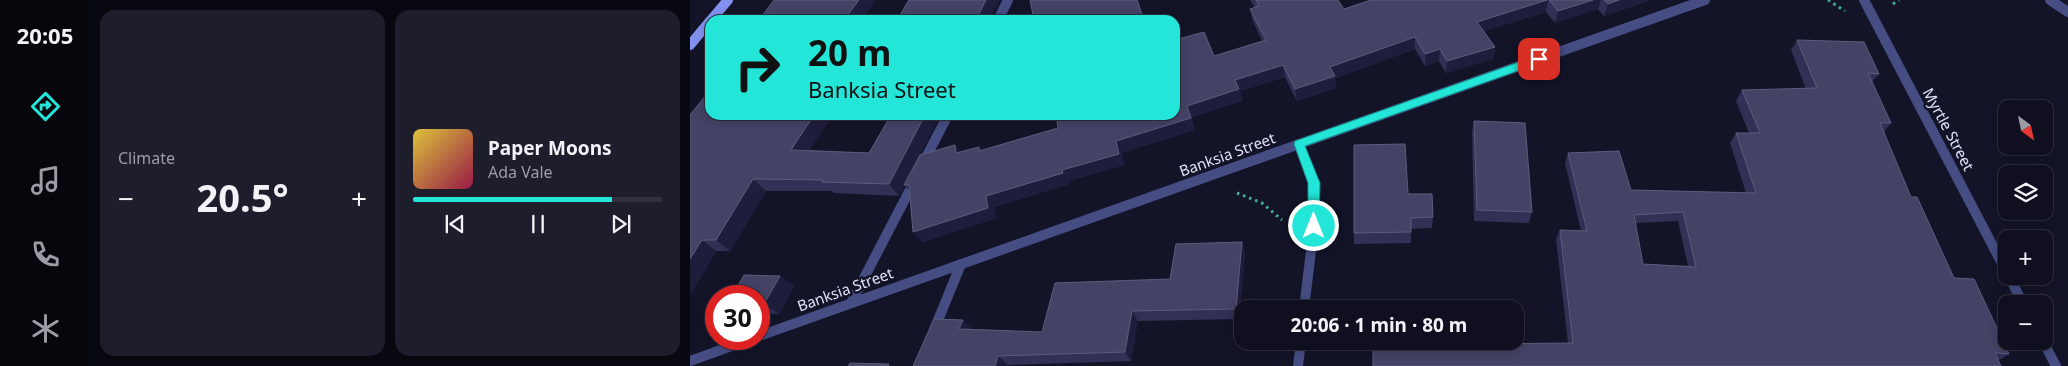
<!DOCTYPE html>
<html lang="en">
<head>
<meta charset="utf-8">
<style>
  body { margin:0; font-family:"Noto Sans",sans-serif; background:#1d1d2c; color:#f1f3f6; height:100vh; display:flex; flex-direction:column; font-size:19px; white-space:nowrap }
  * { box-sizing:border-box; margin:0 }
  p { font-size:16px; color:#9b9ca4 }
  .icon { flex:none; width:28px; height:28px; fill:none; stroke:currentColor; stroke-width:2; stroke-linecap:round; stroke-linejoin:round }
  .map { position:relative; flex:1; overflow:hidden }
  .panel { display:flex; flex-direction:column; gap:10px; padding:10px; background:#080811; width:600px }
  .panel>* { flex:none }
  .banner { position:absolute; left:15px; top:15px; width:475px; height:105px; border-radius:15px; box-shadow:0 2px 12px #0003,0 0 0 1px #2f2f3d; background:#23e5d8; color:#111; overflow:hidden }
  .needle { width:32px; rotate:147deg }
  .tools { position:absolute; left:1308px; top:100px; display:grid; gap:10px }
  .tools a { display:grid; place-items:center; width:55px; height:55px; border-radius:10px; background:#0f0f1f; box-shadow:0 2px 12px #0003,0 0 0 1px #2f2f3d; font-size:25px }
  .speed { position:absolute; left:15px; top:285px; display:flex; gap:10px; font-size:25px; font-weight:700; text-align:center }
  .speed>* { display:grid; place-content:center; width:65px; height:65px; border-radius:50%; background:#0f0f1f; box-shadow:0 2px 12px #0003,0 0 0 1px #2f2f3d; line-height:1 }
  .speed .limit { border:8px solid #d22; background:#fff; color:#111 }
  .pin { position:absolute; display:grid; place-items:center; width:42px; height:42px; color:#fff; margin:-21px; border-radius:10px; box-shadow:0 2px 8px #0006 }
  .me { position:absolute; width:55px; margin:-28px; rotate:0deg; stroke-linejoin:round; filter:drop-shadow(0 0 4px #0008) }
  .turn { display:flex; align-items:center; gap:18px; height:105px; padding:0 20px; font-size:22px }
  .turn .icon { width:65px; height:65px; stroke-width:2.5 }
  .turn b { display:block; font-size:35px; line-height:42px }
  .big { font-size:38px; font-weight:700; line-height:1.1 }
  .panel .card { flex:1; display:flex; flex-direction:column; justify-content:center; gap:8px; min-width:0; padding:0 18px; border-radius:15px; background:#1d1d2c }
  .song { display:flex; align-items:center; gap:15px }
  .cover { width:60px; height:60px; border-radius:8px; background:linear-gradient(135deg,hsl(50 70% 55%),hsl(340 70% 35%)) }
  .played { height:5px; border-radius:2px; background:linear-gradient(90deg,#23e5d8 80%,#2f2f3d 80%) }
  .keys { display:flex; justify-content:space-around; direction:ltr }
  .heat { display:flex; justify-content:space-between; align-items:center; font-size:28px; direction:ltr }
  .panel .tiles { flex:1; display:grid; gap:10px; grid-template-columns:repeat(2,1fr) }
  .trip { position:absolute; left:544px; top:300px; width:290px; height:50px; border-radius:15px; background:#0f0f1f; box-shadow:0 2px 12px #0003,0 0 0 1px #2f2f3d; font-weight:700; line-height:50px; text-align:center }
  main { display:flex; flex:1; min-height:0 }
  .tabs { display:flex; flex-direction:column; width:90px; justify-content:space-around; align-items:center; background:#06060c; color:#9b9ca4 }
  .tabs .icon { width:35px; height:35px }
  .tabs .selected { color:#23e5d8 }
  .tabs b { font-size:22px; color:#f1f3f6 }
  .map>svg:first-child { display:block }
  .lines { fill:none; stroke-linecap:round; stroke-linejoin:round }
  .path { stroke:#40b096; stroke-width:3; stroke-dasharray:2.5 4; stroke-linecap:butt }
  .service { stroke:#454d83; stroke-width:10 }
  .minor { stroke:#454d83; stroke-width:10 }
  .tertiary { stroke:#454d83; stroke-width:10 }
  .secondary { stroke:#8392f0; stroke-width:10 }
  .wall { fill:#313055; fill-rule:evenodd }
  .shaded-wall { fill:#1e1d3c }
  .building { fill:#444366; stroke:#5c5c7e; fill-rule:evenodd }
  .route { fill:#23e5d8; stroke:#17958c }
  .labels { text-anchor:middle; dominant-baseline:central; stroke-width:5; stroke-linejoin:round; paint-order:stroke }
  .street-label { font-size:15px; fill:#e0e2fb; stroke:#141429 }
</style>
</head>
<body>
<main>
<nav class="tabs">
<b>20:05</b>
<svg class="icon selected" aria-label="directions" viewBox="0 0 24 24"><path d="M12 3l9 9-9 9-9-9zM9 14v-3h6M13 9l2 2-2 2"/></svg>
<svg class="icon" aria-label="music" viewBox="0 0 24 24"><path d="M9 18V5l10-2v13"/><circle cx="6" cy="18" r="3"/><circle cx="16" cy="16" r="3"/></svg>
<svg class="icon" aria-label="phone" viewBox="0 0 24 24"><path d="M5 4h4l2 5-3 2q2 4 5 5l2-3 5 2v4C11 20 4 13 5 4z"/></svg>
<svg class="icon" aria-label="climate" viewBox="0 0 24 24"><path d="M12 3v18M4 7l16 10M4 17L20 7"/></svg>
</nav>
<section class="panel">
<div class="tiles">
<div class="card"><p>Climate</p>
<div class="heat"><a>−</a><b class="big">20.5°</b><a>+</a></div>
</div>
<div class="card">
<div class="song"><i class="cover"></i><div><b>Paper Moons</b><p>Ada Vale</p></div></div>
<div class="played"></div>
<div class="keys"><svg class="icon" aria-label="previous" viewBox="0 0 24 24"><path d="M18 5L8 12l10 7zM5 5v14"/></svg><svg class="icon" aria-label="pause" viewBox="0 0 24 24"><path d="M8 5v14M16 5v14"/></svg><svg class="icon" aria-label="next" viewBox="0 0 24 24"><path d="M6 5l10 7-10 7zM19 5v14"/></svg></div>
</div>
</div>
</section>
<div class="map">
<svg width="1378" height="366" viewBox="0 0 1378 366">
  <rect width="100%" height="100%" fill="#141429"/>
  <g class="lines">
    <path class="path" d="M1138,0L1155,11
      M1203,4L1209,0
      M547,193L572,203L592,220"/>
    <path class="service" d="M308,20L318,0
      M233,163L258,115
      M161,303L225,180
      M244,330L271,264"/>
    <path class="minor" d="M1174,0L1316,271
      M1360,0L1378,12
      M609,144L624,183V226L614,309
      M1319,276L1333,304
      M1353,341L1366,366
      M608,366L611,341"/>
    <path class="tertiary" d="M69,336L1015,0
      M0,361L61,339"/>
    <path class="secondary" d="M21,20L38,0
      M0,45L20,21"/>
  </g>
  <path class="wall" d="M560,0H648L654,9L681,0H961L914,16L908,9L865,23L856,12L794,31L805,47L803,59L756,73L749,61L735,66L725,49L646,78V88L607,101L595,77L550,91L552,101L501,117L505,130L431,153L434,165L379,181V184L304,207L306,218L233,242L220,192L214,185L265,145L270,152L289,147L291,151L368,128L524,56L572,41L563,21L560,9L565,8Z
    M1107,40L1189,74L1182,82L1201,123L1194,132L1221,197L1264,278L1319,354L1309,360L878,343L866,239L870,230L891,231L875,163L878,153L941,190L1056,193L1040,143L1046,133H1059L1046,101L1052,90L1116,89L1101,50ZM988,221L998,266L953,264L945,223Z
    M20,115H134L139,121L119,150L179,153L201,115H250L209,196L144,193L142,191H76L40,251H26L0,295Z
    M784,121L842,212L839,223L784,221L782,133Z
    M718,194L743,217L742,228L721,229V243L664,244V233Z
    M552,242L555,253L549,319L448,321L441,361L318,365L317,366L283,329L352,332L480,279Z
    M90,276L104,286L89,314L69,313V296Z"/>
  <path class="shaded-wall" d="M169,0H186L172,20H154Z
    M296,0H310L299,20H286Z
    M447,0H449L451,12Z
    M857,0H858L856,12L785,34L787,22Z
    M903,0H911L908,9L865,23L868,11Z
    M929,0H961L914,16L918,4Z
    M725,37V49L646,78V88L607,101L605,89L640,67Z
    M805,47L803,59L756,73L757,61Z
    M750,49L749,61L735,66V54Z
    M593,65L595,77L550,91L552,101L500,118L497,106L545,80Z
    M124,115H134L139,121L112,161L101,150Z
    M235,115H250L209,196L199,184Z
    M501,118L505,130L431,153L434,165L379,181V184L304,207L306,218L233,242L223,232L296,196L372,170L426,141Z
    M265,145L274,157L266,153Z
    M63,179L76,191L40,251L26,240Z
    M12,240L26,251L0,295V259Z
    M552,242L555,253L549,319L546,309Z
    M90,276L104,286L89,314L74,304Z
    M442,311L448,321L441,361L435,352Z
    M273,320L283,329H269Z
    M308,356L318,365L317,366H305Z"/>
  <path class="building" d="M84,0H169L154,20H69Z
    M219,0H296L286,20H207Z
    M340,0H447L454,20H344Z
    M566,0H648L654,9L681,0H857L787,22L805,47L757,61L750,49L735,54L725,37L640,67L645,76L605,89L593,65L545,80L549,89L497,106L501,118L426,141L429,154L372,170L373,173L296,196L298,208L223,232L219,185H214L230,155L265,145L266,153L289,147V151L368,128L366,115H485V40L514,32L524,56L576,40L560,9L569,6Z
    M859,0H903L868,11Z
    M914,0H929L918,4Z
    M1107,40L1174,42L1189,74L1178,73L1201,123H1190L1221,197H1227L1264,278L1284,279L1319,354L1305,353L1311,366H683V345L883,343L870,230L897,231L878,153L929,151L941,190L1066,193L1046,133H1070L1052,90L1127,88ZM993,212L1006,267L953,264L944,215Z
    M20,90V115H124L101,150L179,153L201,115H235L199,184L132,182L133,180L63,179L26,240H12L0,259V115Z
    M784,121L835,123L842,212L787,210Z
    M715,144L718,194H742L743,217L721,218V232L664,233V145Z
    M552,242L546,309L442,311L435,352L308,356L305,366H223L244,319L273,320L269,329L352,332L365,283L480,279L486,244Z
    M54,275L90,276L74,304H69V296H42Z
    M160,363L199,364L198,366H158Z"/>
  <path class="route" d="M849,55L853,56V62L615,146L630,183L629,226L628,230H619L618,226V183L604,144L605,141Z"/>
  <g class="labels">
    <g class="street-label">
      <text transform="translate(1259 129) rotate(62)">Myrtle Street</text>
      <text transform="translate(537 154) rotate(-20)">Banksia Street</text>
      <text transform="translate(155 289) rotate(-20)">Banksia Street</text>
    </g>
  </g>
</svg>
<div class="tools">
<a><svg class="needle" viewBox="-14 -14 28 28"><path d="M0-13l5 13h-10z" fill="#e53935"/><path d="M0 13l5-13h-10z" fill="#9b9ca4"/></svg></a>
<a><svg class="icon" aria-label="layers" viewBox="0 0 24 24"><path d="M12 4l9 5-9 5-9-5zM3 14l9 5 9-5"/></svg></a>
<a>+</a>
<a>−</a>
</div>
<div class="speed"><div class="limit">30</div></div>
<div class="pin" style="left:849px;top:59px;background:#d93025"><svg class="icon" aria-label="arrive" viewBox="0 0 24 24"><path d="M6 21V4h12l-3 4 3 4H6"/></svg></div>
<svg class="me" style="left:624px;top:226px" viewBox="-20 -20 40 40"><circle r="17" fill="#23e5d8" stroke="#fff" stroke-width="3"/><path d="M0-11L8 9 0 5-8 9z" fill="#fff"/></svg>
<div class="trip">20:06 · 1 min · 80 m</div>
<div class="banner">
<div class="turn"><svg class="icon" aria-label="right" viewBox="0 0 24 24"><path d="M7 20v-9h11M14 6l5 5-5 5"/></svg><div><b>20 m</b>Banksia Street</div></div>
</div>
</div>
</main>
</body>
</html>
